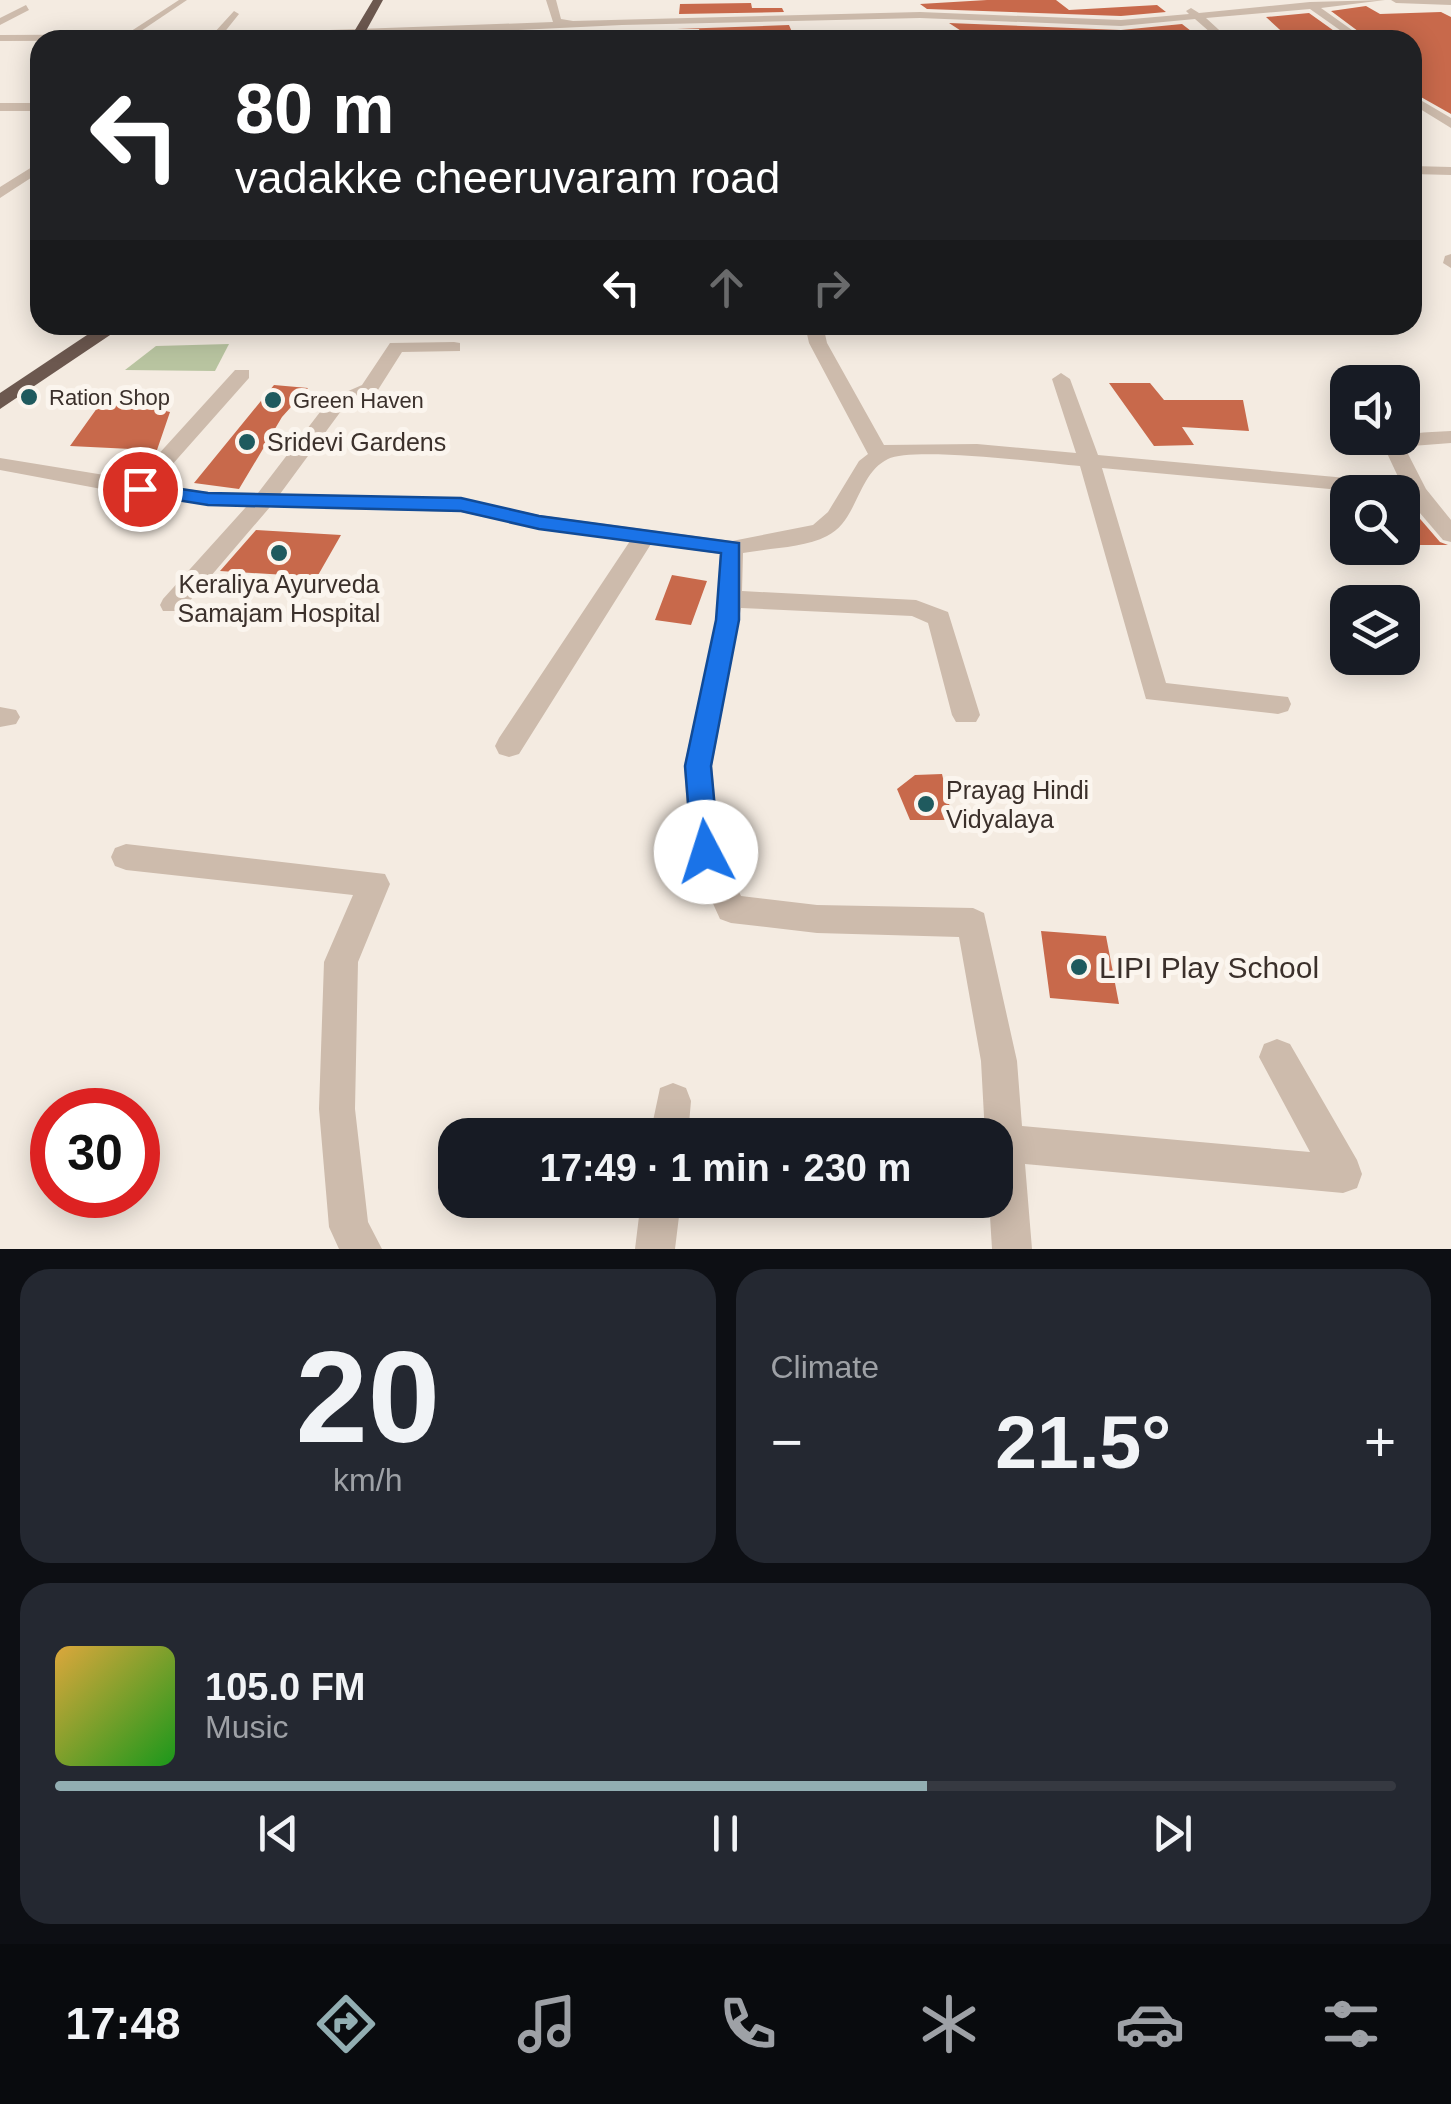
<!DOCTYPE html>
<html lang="en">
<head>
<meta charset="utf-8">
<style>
  body { margin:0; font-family:Arial,sans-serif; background:#242831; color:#f1f3f6; height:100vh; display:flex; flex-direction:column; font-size:38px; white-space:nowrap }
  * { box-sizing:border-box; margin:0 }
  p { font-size:32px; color:#9ea1a6 }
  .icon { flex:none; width:55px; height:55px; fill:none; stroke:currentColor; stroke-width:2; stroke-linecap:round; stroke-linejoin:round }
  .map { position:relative; height:1249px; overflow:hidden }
  .side { display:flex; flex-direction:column; gap:20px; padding:20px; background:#0d0f14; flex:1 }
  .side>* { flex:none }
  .banner { position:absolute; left:30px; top:30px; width:1392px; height:305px; border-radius:30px; box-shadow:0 5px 25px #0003; background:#202124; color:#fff; overflow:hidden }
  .fabs { position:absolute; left:1330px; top:365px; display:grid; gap:20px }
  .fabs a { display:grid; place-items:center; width:90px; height:90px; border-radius:20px; background:#171b24; box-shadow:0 5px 25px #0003; font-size:50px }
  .speed { position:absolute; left:30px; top:1088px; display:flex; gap:20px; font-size:50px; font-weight:700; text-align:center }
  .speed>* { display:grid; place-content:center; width:130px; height:130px; border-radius:50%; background:#171b24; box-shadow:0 5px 25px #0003; line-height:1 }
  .speed .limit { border:15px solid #d22; background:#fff; color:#111 }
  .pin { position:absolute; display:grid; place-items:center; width:85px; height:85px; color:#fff; margin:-42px; border:5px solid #fff; border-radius:50%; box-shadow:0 2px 10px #0007 }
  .me { position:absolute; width:110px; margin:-55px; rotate:355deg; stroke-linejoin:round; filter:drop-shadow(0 0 8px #0008) }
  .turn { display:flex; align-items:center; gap:35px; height:210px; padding:0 40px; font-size:45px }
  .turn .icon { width:130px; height:130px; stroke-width:2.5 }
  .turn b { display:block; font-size:70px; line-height:85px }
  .lanes { display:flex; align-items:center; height:95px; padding:0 40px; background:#0003; justify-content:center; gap:50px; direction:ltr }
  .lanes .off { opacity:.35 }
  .big { font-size:75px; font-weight:700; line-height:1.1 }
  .side .tile { flex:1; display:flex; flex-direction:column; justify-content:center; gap:15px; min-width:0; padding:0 35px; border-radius:30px; background:#242831 }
  .side .dial { align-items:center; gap:0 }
  .dial b { font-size:130px; line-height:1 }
  .song { display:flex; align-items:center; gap:30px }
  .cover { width:120px; height:120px; border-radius:15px; background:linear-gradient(135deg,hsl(40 70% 55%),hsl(120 70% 35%)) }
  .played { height:10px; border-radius:5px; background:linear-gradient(90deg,#92aeb2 65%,#363941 65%) }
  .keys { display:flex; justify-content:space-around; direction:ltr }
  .heat { display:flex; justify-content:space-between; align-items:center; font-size:55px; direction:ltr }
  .side .tiles { flex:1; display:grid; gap:20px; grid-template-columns:1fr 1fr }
  .tile:last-child { grid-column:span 2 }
  .trip { position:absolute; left:438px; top:1118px; width:575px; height:100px; border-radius:30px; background:#171b24; box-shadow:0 5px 25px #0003; font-weight:700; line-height:100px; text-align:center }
  .tab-bar { display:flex; height:160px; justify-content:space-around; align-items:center; background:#090b0e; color:#9ea1a6 }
  .tab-bar .icon { width:70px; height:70px }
  .tab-bar .selected { color:#92aeb2 }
  .tab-bar b { font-size:45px; color:#f1f3f6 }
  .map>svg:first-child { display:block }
  .green { fill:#b8c4a0 }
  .building { fill:#c8694b }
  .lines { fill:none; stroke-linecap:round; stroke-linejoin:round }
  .service { fill:#cdbbac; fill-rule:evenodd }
  .minor { fill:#cdbbac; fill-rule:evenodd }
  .trunk { fill:#6c584f; fill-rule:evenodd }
  .route { fill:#1a73e8; stroke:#114b97; stroke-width:2.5 }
  .poi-dot { fill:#1f5a5e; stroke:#fbf5ee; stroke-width:4 }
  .labels { text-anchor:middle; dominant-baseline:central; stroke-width:10; stroke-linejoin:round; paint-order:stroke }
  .far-poi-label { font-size:22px; fill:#3b302b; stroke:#fbf5ee; text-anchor:start }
  .poi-label { font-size:25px; fill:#3b302b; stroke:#fbf5ee; text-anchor:start }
  .near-poi-label { font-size:30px; fill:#3b302b; stroke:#fbf5ee; text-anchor:start }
</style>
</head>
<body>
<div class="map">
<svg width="1451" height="1249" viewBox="0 0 1451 1249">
  <rect width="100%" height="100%" fill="#f4ebe1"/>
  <path class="green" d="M229,344L215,371L125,370L156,346Z"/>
  <path class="building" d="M987,0H1056L1069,10L1157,5L1166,12L1121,16L927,9L920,4Z
    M751,3L752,8H782L784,12L679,14L680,4Z
    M1366,6L1380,14L1441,12L1451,17V114L1412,92V40H1370L1331,11Z
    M1309,13L1344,38L1291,40L1266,17Z
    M949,23L1121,30L1182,24L1200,38L975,40Z
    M789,25L795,39L702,40L699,29H677Z
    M1109,383H1150L1164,400H1243L1249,431L1182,427L1194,445L1154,446Z
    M274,385L308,388L282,417L239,489L194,483Z
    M105,397L170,412L157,450L146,457L131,449L70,446Z
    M1402,498L1440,542L1448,545H1417L1402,527Z
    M256,530L341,535L317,577L220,571Z
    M672,575L707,581L691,625L655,620Z
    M942,774L953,820H910L897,789L915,775Z
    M1041,931L1106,936L1119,1004L1050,998Z"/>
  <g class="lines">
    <path class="service" d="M179,0H187L129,39L122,37Z"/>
    <path class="minor" d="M546,0H556L561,19L573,21L920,12L1121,20L1189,14L1186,11L1191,8L1199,13L1310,2L1385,0L1321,8L1366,40H1354L1310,9L1206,18L1230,40H1219L1195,19L1121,26L920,18L622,25L313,40L0,41V35L213,34L234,11L239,14L223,34L553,22Z
      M1391,0H1451V5L1396,3Z
      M26,5L29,10L0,25V18Z
      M1412,95L1451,118V128L1412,104Z
      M0,103H40V111H0Z
      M40,162V172L0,198V187Z
      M1412,166L1451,167V175L1412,174Z
      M1451,254V268L1443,263L1445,256Z
      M805,325H823L827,343L884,445L977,444L1076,453L1052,379L1061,373L1070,379L1098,455L1401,483L1385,449C1402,430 1425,433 1451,431V443L1412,446L1406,450L1426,489L1451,520V542L1443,540L1402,492H1362L1102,468L1166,683L1288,697L1291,704L1288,711L1278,714L1146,699L1080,466C1045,463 914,446 888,459C857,474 858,521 827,536C804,548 769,548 743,553L742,591L916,600L948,612L980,715L976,722H956L952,715L928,623L912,616L741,608L712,766L720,853L741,896L817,905L973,908L984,913L1017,1061L1022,1126L1310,1152L1259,1057L1264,1044L1277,1039L1290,1044L1357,1160L1362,1174L1357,1188L1343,1193L1025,1164L1032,1249H992L989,1200H995V1135H985L981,1061L959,937L817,933L731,923L720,919L690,853L684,766L716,620L720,554L651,544L519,754L509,757L499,754L495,746L499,738L630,541L539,529L461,512L270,507L181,611H163L160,605L163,599L246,507L139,496L0,470V458L135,480L235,370H249V378L155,484L208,492L258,493L330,399L362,385L390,343L454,342L460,343V351L402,352L376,393L344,407L280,494L461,498L539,515L732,541L813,525L828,512L859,461L868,454L809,343Z
      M0,707L16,710L20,717L16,724L0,727Z
      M126,844L385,874L390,884L358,962L355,1109L368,1222L382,1249H339L329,1227L319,1109L324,962L353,895L126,870L115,866L111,857L115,848Z
      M673,1083L686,1088L691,1101L688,1135H650L660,1088Z
      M641,1200H681L675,1249H635Z"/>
    <path class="trunk" d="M373,0H383L361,40H349Z
      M102,325H125L0,409V393Z"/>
  </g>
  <path class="route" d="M140,483L208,493L461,498L539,516L739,543V620L711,766L719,852L715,861H696L692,852L685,766L716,620L721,553L539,529L461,511L208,505L133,493V485Z"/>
  <g class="poi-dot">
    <circle cx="29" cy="397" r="10"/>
    <circle cx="273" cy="400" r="10"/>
    <circle cx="247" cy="442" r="10"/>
    <circle cx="279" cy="553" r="10"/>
    <circle cx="926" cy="804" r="10"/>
    <circle cx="1079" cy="967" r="10"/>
  </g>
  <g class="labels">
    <g class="far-poi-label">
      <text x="49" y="397">Ration Shop</text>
      <text x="293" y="400">Green Haven</text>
    </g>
    <g class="poi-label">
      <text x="267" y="442">Sridevi Gardens</text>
      <text x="279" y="584" text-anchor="middle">Keraliya Ayurveda<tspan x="279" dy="29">Samajam Hospital</tspan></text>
      <text x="946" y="790">Prayag Hindi<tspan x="946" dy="29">Vidyalaya</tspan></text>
    </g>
    <g class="near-poi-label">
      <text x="1099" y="967">LIPI Play School</text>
    </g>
  </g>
</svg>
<div class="fabs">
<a><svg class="icon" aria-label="sound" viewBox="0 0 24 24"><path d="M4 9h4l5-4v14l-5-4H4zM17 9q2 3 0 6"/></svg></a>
<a><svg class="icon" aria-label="search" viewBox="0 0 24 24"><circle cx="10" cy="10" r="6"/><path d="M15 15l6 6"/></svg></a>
<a><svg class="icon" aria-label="layers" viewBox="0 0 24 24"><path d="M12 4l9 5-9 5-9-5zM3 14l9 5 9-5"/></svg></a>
</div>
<div class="speed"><div class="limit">30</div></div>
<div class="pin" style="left:140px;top:489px;background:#d93025"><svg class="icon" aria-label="arrive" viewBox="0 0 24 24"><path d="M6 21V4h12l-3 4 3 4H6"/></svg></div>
<svg class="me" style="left:706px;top:852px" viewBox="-20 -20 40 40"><circle r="19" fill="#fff"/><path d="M0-13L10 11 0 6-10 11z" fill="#1a73e8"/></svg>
<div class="trip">17:49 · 1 min · 230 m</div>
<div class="banner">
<div class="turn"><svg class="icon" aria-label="left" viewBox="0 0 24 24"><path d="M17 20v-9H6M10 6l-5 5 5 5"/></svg><div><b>80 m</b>vadakke cheeruvaram road</div></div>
<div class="lanes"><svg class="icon" aria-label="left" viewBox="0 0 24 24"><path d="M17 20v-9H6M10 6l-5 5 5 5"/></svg><svg class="icon off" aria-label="ahead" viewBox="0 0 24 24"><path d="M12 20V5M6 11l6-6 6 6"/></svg><svg class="icon off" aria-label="right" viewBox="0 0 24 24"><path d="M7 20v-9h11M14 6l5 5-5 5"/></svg></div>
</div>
</div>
<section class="side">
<div class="tiles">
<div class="tile dial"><b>20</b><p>km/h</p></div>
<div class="tile"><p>Climate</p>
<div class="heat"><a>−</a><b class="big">21.5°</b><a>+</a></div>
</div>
<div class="tile">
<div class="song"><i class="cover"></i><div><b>105.0 FM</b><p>Music</p></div></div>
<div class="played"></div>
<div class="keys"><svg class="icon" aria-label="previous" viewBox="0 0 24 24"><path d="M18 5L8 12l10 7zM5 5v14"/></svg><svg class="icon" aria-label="pause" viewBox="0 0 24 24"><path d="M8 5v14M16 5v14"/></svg><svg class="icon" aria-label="next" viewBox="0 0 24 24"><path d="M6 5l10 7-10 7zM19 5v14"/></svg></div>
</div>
</div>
</section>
<nav class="tab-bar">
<b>17:48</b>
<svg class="icon selected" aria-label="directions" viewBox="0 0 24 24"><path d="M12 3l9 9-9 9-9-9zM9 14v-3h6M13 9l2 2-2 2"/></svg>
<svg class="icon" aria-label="music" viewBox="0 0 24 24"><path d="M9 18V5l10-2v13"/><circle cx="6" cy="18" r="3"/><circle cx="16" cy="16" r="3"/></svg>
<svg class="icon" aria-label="phone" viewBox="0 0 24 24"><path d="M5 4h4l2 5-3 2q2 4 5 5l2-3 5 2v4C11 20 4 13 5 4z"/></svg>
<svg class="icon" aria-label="climate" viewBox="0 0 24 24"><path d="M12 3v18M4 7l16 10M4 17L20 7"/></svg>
<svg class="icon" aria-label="car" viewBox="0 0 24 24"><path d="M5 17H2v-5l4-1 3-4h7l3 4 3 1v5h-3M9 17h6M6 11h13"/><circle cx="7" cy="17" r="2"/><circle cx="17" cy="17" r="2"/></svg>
<svg class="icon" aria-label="filters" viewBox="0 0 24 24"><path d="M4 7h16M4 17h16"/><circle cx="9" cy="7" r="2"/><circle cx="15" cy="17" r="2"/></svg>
</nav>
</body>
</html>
